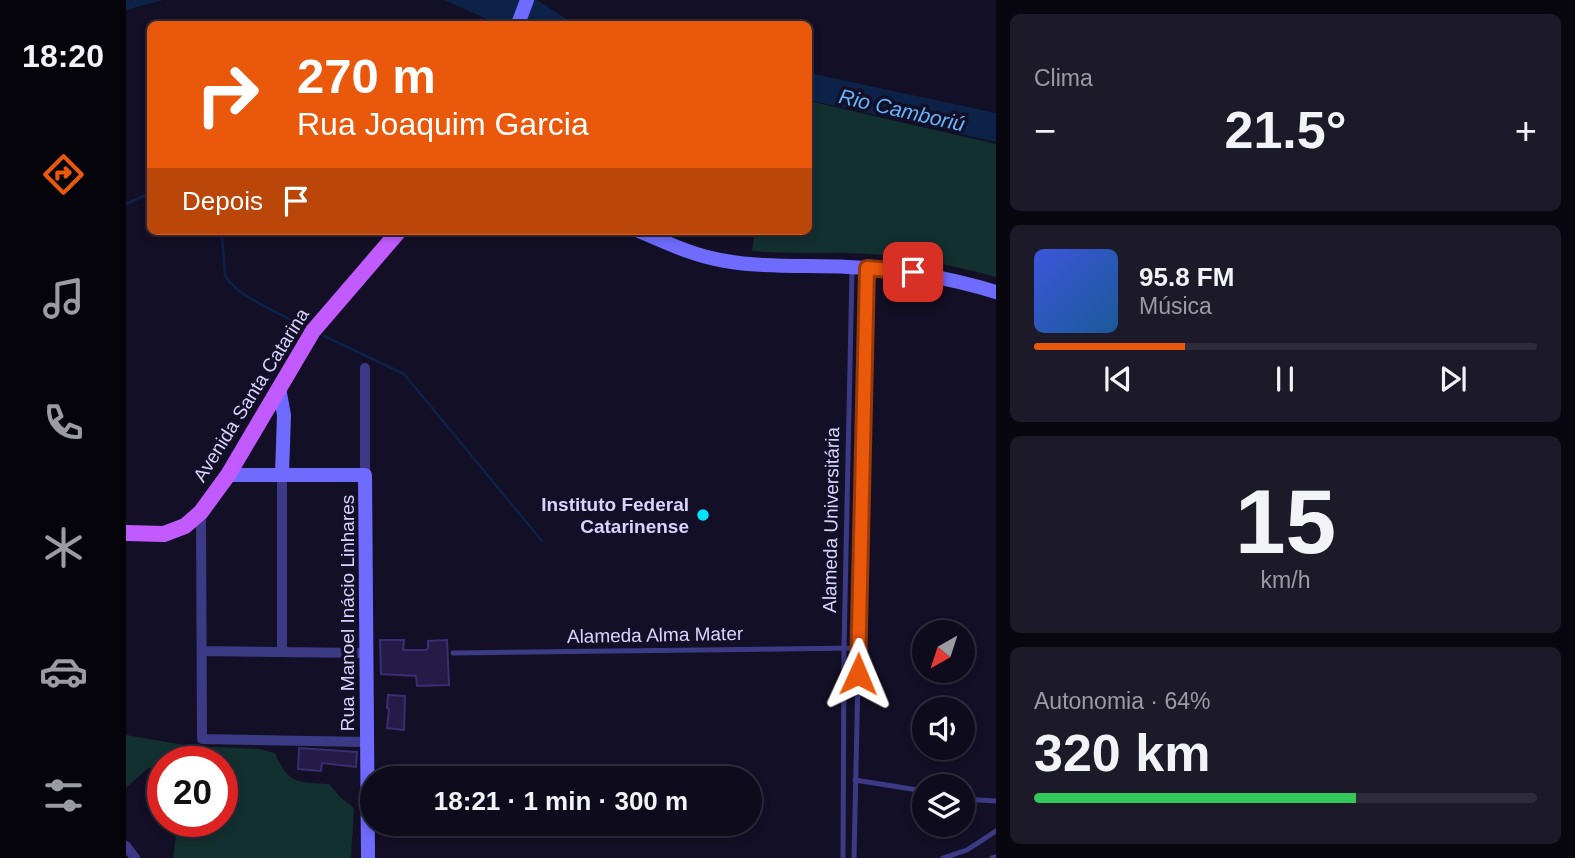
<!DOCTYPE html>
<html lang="pt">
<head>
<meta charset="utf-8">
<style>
  body { margin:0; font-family:Arial,sans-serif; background:#1c1929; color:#f1f3f6; height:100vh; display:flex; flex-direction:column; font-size:26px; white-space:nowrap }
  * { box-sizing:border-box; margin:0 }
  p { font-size:23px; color:#9b9ba3 }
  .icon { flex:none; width:38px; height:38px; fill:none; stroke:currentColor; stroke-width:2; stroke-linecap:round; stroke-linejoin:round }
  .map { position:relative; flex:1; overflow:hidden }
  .drawer { display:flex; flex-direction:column; gap:14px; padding:14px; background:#08060f; width:579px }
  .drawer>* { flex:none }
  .banner { position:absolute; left:21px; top:21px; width:665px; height:214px; border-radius:10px; box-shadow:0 4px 10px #0003,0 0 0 2px #2e2b3b; background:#ea580c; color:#fff; overflow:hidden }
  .needle { width:46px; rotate:219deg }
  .tools { position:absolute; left:786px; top:620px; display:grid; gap:14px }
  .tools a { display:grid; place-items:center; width:63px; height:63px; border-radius:50%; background:#0e0b1c; box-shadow:0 4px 10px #0003,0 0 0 2px #2e2b3b; font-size:35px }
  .speed { position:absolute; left:21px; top:746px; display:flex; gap:14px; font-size:35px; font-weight:700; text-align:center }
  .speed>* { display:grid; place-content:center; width:91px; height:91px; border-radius:50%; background:#0e0b1c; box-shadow:0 4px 10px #0003,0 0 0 2px #2e2b3b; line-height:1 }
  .speed .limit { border:10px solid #d22; background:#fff; color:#111 }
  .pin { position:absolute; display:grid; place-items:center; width:60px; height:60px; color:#fff; margin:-30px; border-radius:14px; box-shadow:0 4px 10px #0006 }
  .me { position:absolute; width:77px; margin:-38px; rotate:1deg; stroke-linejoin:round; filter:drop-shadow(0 0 5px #0008) }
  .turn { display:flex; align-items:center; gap:24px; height:147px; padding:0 35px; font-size:32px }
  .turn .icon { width:91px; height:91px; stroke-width:2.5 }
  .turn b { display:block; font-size:49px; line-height:60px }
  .then { display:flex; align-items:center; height:66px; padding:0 35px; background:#0003; gap:14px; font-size:26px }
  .big { font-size:52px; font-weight:700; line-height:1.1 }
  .drawer .widget { flex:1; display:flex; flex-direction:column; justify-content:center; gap:10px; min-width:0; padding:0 24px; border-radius:10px; background:#1c1929 }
  .drawer .dial { align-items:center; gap:0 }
  .dial b { font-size:91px; line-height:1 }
  .song { display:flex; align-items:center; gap:21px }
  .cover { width:84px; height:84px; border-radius:10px; background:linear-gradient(135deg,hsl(230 70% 55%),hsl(210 70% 35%)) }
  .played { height:7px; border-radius:4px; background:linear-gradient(90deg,#ea580c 30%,#2e2b3b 30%) }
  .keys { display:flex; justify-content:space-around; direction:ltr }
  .heat { display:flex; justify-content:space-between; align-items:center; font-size:38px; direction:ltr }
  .charge { height:10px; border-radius:5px; background:linear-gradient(90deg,#34c759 64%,#2e2b3b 0) }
  .trip { position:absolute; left:234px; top:766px; width:402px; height:70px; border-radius:35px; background:#0e0b1c; box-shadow:0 4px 10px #0003,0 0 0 2px #2e2b3b; font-weight:700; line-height:70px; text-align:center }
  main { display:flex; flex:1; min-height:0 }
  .dock { display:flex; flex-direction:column; width:126px; justify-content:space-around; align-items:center; background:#06040b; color:#9b9ba3 }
  .dock .icon { width:49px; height:49px }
  .dock .current { color:#ea580c }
  .dock b { font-size:32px; color:#f1f3f6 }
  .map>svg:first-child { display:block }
  .green { fill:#12302f }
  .water { fill:#0c2248 }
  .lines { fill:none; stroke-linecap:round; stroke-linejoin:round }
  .stream { stroke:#0c2248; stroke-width:2.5 }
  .building { fill:#241b47; stroke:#3b2d73; stroke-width:2 }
  .lane { stroke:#3d3a85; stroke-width:5 }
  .street { stroke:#3d3a85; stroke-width:10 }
  .secondary { stroke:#6f6bff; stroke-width:14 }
  .primary { stroke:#c25bff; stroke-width:16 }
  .route-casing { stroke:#983908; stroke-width:18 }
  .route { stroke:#ea580c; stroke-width:12 }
  .poi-dot { fill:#00e5ff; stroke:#130f26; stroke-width:2.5 }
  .labels { text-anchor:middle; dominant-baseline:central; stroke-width:7; stroke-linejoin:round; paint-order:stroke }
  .street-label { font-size:19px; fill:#d9d4ff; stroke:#130f26 }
  .poi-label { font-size:19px; font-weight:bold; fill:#d9d4ff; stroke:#130f26; text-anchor:end }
  .water-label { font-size:21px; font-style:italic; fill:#62b6ff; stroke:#130f26 }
</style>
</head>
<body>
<main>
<nav class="dock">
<b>18:20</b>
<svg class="icon current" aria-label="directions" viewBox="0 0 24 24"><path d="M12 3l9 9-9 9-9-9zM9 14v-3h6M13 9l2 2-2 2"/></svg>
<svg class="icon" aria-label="music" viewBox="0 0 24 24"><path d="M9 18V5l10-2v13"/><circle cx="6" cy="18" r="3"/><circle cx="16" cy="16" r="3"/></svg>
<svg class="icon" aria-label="phone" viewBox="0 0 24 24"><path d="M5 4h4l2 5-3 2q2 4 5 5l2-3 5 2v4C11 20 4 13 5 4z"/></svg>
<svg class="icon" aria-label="climate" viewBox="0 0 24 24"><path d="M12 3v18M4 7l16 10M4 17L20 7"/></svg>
<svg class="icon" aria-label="car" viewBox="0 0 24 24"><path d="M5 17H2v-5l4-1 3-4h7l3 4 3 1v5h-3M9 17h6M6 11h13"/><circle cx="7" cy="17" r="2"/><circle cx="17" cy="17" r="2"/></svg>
<svg class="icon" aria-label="filters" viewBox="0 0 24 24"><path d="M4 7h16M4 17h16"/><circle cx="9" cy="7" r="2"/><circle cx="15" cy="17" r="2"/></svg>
</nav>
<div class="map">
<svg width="870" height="858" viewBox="0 0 870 858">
  <rect width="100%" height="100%" fill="#130f26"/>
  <path class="green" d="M683,101L870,144V277C833,267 795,258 757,255C713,251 670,255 626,251L629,231H682Z
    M0,735L64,746L133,749L149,753C163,785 171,782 203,784L214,797L228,808L225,858H47L51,827L55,821H96V761H37V768H22L0,788Z"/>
  <path class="water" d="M0,0H37L0,10Z
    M318,0H411L442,20L465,24H372Z
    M683,73L870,113V142L683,100Z"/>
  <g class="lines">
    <path class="stream" d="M0,204L24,193
      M93,231L96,236L99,275C108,295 155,314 175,325
      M198,336L278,374L416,541"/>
  </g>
  <path class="building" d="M254,640H278L277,650H299L302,649V641L321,640L323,685L291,686L290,676L255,674Z
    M262,695L279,696L278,730L261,728L263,709L261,708Z
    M173,748L231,752L230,767L196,763L195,771L172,769Z
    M257,767L276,769L275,779H256Z"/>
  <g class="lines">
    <path class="lane" d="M327,653L733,648
      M729,780L798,791
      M836,799L870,801
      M717,858L718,648L726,270
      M728,858L741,270
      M817,858L841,850L870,831
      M866,858L870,857"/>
    <path class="street" d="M239,368V475
      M75,512L76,739L241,742
      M76,651L240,653
      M156,652V474
      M0,846L9,858"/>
    <path class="secondary" d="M392,24L401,0
      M513,231C539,242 566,255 594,260C635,268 680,265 722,267C773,269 821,277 870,292
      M153,388L158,415L156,474
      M102,475H239L242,858"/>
    <path class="primary" d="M0,533L38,534L59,526L75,512L102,475L187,331L273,231"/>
  </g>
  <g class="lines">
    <g class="route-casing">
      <path id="route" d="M732,674L741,268L787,272"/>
    </g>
    <use href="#route" class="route"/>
  </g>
  <circle class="poi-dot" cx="577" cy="515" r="7"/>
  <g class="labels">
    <g class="street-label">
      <text transform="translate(125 395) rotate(-58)">Avenida Santa Catarina</text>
      <text transform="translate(705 520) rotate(-89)">Alameda Universitária</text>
      <text transform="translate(221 613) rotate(-90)">Rua Manoel Inácio Linhares</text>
      <text transform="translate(529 635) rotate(-1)">Alameda Alma Mater</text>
    </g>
    <g class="poi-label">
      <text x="563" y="504">Instituto Federal<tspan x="563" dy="22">Catarinense</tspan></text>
    </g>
    <g class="water-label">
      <text transform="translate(776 110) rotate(13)">Rio Camboriú</text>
    </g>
  </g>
</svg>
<div class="tools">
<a><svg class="needle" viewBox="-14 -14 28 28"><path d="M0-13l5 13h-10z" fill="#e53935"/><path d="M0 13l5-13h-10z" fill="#9b9ba3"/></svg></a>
<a><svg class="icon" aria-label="sound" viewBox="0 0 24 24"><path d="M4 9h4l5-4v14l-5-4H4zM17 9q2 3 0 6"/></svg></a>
<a><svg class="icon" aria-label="layers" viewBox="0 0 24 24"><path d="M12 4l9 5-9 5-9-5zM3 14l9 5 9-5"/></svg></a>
</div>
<div class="speed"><div class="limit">20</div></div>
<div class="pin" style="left:787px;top:272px;background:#d93025"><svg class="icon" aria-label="arrive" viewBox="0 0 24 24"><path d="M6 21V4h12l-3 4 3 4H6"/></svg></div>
<svg class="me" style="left:732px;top:674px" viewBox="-20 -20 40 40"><path d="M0-17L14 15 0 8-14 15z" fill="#ea580c" stroke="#fff" stroke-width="4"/></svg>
<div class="trip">18:21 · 1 min · 300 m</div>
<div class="banner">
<div class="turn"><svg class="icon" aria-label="right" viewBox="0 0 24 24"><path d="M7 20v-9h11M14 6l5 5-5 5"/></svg><div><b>270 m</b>Rua Joaquim Garcia</div></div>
<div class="then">Depois<svg class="icon" aria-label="arrive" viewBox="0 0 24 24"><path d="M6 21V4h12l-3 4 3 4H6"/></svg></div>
</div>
</div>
<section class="drawer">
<div class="widget"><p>Clima</p>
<div class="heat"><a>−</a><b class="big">21.5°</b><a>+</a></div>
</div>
<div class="widget">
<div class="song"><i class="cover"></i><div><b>95.8 FM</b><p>Música</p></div></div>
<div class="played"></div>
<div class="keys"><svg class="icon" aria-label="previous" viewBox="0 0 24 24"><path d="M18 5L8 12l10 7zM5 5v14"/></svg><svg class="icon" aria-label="pause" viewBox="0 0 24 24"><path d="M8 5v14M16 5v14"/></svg><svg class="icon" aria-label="next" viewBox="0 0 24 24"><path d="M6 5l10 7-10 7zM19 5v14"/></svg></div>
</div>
<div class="widget dial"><b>15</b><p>km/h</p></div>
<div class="widget"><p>Autonomia · 64%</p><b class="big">320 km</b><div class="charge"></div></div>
</section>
</main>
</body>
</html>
